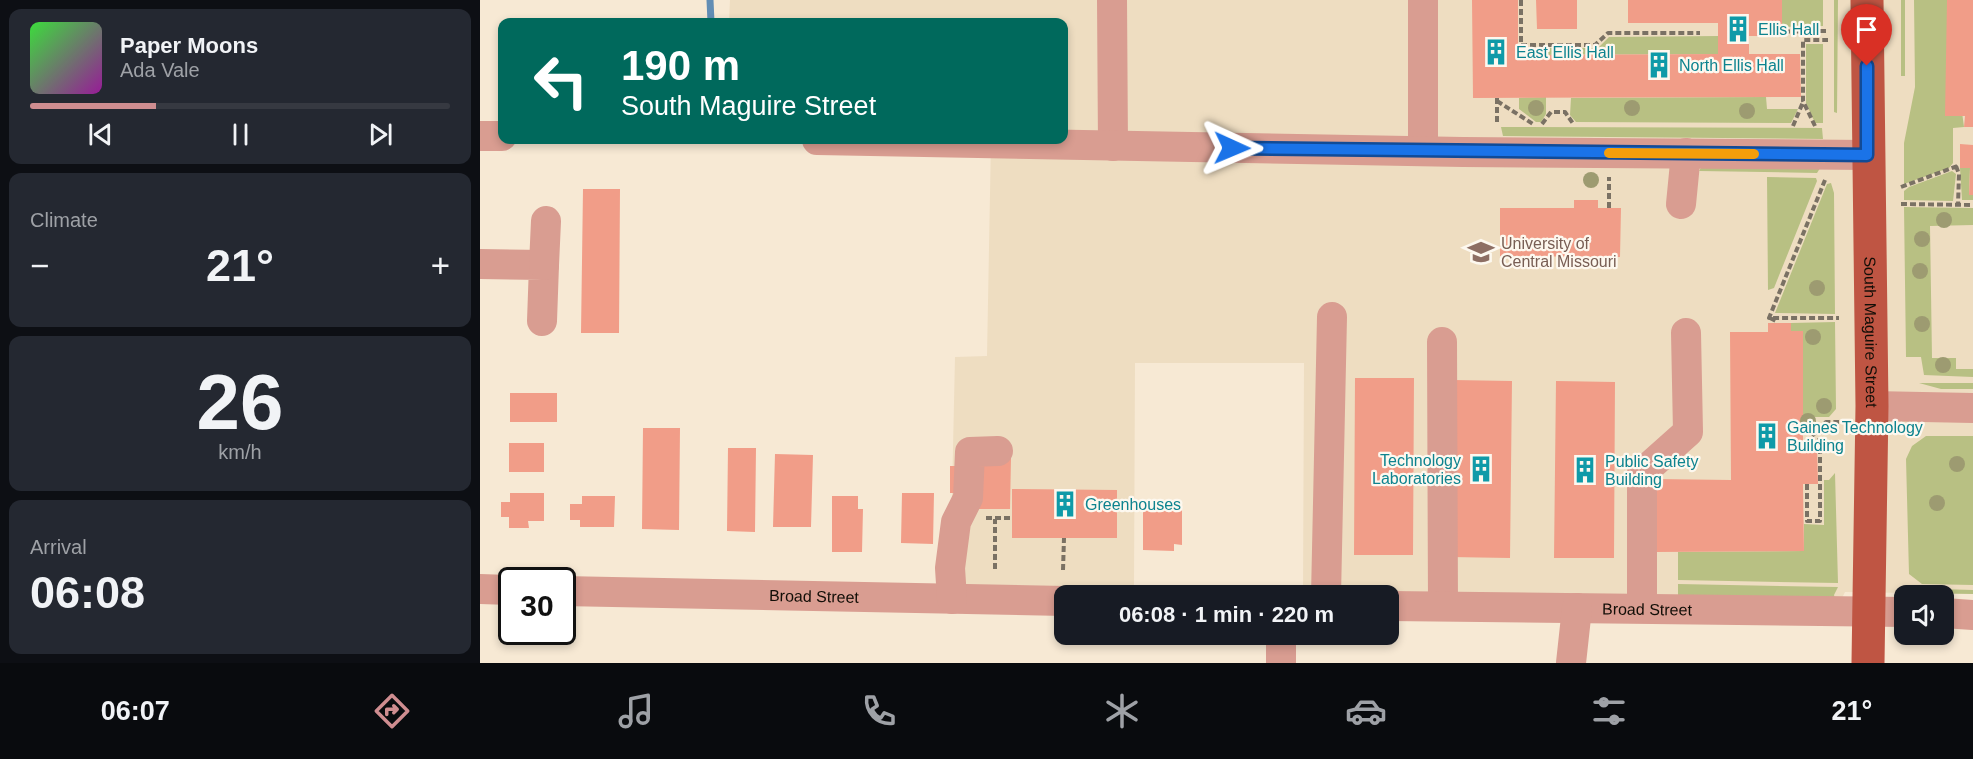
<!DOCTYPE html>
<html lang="en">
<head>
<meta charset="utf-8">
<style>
  body { margin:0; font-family:Arial,sans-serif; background:#242831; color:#f1f3f6; height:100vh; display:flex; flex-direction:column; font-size:22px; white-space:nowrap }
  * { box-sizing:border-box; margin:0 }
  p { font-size:20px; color:#9ea1a6 }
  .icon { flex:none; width:33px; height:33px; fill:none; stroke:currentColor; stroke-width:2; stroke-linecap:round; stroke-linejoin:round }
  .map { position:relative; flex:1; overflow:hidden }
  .drawer { display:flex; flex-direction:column; gap:9px; padding:9px; background:#0d0f14; width:480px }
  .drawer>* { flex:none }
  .banner { position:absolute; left:18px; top:18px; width:570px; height:126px; border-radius:12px; box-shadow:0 3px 9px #0003; background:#00695c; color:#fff; overflow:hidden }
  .controls { position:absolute; left:1414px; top:585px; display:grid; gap:12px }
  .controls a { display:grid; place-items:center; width:60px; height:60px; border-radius:12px; background:#171b24; box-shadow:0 3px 9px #0003; font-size:30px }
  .speed { position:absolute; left:18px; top:567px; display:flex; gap:12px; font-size:30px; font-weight:700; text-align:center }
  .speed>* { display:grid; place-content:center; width:78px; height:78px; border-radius:50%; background:#171b24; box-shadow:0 3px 9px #0003; line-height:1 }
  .speed .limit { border:3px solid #111; border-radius:9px; background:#fff; color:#111 }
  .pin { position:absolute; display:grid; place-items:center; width:51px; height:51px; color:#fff; margin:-62px -26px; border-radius:50% 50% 50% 0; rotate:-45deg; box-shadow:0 0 6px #0007 }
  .pin .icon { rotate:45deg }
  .me { position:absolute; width:66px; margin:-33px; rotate:91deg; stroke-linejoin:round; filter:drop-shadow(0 0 4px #0008) }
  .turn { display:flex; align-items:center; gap:21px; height:126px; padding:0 24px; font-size:27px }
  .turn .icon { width:78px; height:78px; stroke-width:2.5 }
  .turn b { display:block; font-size:42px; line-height:51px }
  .big { font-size:45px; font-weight:700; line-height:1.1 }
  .drawer .card { flex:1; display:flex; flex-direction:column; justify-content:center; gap:9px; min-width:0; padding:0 21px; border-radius:12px; background:#242831 }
  .drawer .dial { align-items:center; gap:0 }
  .dial b { font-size:78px; line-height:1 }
  .song { display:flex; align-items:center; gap:18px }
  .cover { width:72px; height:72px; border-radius:9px; background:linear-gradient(135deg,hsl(120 70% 55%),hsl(300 70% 35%)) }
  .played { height:6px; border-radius:3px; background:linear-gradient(90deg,#cf8d90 30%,#363941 30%) }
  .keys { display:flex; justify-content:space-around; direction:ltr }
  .heat { display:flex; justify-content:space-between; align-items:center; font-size:33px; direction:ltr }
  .trip { position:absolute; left:574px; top:585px; width:345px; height:60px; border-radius:12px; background:#171b24; box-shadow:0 3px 9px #0003; font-weight:700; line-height:60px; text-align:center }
  .menu { display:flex; height:96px; justify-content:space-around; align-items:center; background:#090b0e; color:#9ea1a6 }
  .menu .icon { width:42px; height:42px }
  .menu .active { color:#cf8d90 }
  .menu b { font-size:27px; color:#f1f3f6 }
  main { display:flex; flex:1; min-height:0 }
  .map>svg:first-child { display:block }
  .built { fill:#eeddc1 }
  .green { fill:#b8c083 }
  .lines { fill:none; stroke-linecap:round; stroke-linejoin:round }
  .stream { stroke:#628db4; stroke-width:7 }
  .building { fill:#f19d88 }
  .path { stroke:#7a7164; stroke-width:4; stroke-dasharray:6 3; stroke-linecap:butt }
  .minor { stroke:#d99d91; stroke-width:30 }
  .major { stroke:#bf5543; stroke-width:33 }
  .tree { fill:#9d9b71 }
  .route-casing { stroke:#114b97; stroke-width:15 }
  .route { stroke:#1a73e8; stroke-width:10 }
  .slow { stroke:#f59e0b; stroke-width:10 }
  .labels { text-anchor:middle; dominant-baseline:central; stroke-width:4.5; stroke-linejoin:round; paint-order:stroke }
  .culture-label { font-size:16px; fill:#0d838f; stroke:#fdf8ef; text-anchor:start }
  .education-label { font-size:16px; fill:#785e54; stroke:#fdf8ef; text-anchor:start }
  .street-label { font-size:16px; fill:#120e07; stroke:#fdf8ef }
</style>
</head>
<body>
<main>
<section class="drawer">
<div class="card">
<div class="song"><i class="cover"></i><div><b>Paper Moons</b><p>Ada Vale</p></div></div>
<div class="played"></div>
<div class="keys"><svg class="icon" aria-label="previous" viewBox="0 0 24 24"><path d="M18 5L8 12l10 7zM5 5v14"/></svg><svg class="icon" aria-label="pause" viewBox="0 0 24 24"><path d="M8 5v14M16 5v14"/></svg><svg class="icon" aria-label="next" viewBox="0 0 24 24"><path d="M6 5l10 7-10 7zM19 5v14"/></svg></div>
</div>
<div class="card"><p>Climate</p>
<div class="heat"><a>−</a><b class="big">21°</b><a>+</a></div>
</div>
<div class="card dial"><b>26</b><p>km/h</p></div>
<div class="card"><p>Arrival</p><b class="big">06:08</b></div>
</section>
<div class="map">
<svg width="1493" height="663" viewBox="0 0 1493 663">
  <rect width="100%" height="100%" fill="#f7e9d4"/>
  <path class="built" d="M250,0H1493V594L1365,592L1362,598L823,595L824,363H655L654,587L470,585L475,357L507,356L511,140H584V22H249Z"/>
  <path class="green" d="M1302,0H1343V26L1302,27Z
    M1354,0H1358L1357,113L1354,112Z
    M1421,0H1425V76H1421Z
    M1434,0H1467L1484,127L1473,128V163L1469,168L1424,184V143L1435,87Z
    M1238,36V54L1038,55L1039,48H1118L1129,37Z
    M1326,44H1343V123H1335L1326,103Z
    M1066,97V114L1061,122H1056L1039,109V98Z
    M1286,97L1287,109H1318L1311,123L1096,122L1090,115L1091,98Z
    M1021,127L1342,128L1343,139L1023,136Z
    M1342,165L1337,173L1219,171L1222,166Z
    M1480,168H1490L1489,195H1493V200H1482Z
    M1472,171L1476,174L1473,201L1424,200V191L1429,187Z
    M1287,177L1336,178L1337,181L1294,288L1288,290Z
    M1351,183L1354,193L1355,314L1295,313L1347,184Z
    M1424,207L1493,208V225L1450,226L1452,358H1476V369H1493V377L1444,375L1441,357H1426Z
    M1355,322L1356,409L1349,417H1323V332L1311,331V323Z
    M1439,383H1493V389H1461Z
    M1446,436H1493V585L1442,584L1429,574L1426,459L1432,446Z
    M1355,473L1358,583L1198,580V552L1324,551V524L1344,525V480H1349Z
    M1198,584L1358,587L1354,595L1356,602L1198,597Z
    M1425,588L1493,590V594L1436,593Z"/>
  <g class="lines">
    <path class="stream" d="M230,0L231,22"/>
  </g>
  <path class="building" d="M992,0H1038V55L1238,54V23H1148V0H1302V27H1278V36H1269V54H1320L1321,97L993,98Z
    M1056,0H1097V29H1057Z
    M1467,0H1493V127H1484L1485,116H1465Z
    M1480,144L1493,145V195H1489L1490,168H1480Z
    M103,189H140L139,333H101Z
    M1094,200H1118V208H1141L1140,257L1020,256V208H1094Z
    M1288,323H1311V331H1323V445L1337,444L1338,484H1323L1324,551L1174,552L1176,479L1251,480L1250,332H1288Z
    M875,378H934L933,555H874Z
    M973,380L1032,381L1030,558L970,557Z
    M1076,381L1135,382L1134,558H1074Z
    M30,393H77V422H30Z
    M163,428H200L199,530L162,529Z
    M29,443H64V472H29Z
    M248,448H276L275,532L247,531Z
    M295,454L333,455L331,527H293Z
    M495,458H531L530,509H495Z
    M470,466H483V493H470Z
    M532,489L637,490V538H532Z
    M30,493H64V521H48L49,528H29V517H21V502H30Z
    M422,493H454L453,544L421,543Z
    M102,496H135L134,527H100V520H90V504H102Z
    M352,496H378V509H383L382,552H352Z
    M663,509L702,510V545L694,544V551L663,550Z"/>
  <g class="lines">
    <path class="path" d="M1041,0V45H1115L1128,33H1220
      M1277,32L1348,31
      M1017,98V124
      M1017,101L1053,124
      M1062,124L1071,112H1085L1094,125
      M1313,126L1323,102
      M1335,126L1323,101V40H1348
      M1476,166L1479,174L1478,205
      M1345,180L1289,318H1359
      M1421,187L1480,165
      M1421,204L1493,205
      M1129,208V177
      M1290,318L1298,322
      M1339,429L1340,448
      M1330,444V438L1346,422H1359
      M1327,484V521H1340V448H1359
      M506,518H532
      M515,569V519
      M583,570L584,538"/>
    <g class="minor">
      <path d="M632,0L633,146"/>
      <path d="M943,0V151"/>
      <path d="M0,136H22"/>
      <path d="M337,140L983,152L1387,155"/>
      <path d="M1201,204L1206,153"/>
      <path d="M0,264L64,265L62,321"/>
      <path d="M64,265L66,221"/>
      <path d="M962,342L963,606"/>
      <path d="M1392,406L1493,408"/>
      <path d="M0,589L32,590"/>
      <path id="s1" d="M82,591L585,601"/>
      <path d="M846,596L852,317"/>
      <path d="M472,599L470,568L476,522L488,498L490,452L518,451"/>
      <path id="s2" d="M909,606L1425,612"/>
      <path d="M1162,608V473L1208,432L1206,333"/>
      <path d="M1464,613L1493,615"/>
      <path d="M801,663V634"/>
      <path d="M1091,663L1097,608"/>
    </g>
    <path class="major" id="s3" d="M1387,0L1392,406L1388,663"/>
  </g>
  <g class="tree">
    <circle cx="1056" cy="108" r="8"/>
    <circle cx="1152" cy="108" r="8"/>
    <circle cx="1267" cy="111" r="8"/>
    <circle cx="1111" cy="180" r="8"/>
    <circle cx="1464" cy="220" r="8"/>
    <circle cx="1442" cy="239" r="8"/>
    <circle cx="1440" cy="271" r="8"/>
    <circle cx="1337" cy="288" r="8"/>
    <circle cx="1442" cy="324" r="8"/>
    <circle cx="1333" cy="337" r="8"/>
    <circle cx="1463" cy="365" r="8"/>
    <circle cx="1344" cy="406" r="8"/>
    <circle cx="1328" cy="421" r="8"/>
    <circle cx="1477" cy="464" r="8"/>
    <circle cx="1457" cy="503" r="8"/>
  </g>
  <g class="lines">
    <g class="route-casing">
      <path id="route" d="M752,148L1387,155V66"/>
    </g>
    <use href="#route" class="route"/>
    <path class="slow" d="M1129,153L1274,154"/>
  </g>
  <defs>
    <g id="building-bare" transform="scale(2.07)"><path d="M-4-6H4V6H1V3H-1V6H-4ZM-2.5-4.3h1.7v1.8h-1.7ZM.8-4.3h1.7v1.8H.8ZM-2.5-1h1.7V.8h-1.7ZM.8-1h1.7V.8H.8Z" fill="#0f9aa8" stroke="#fdf8ef" stroke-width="2.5" paint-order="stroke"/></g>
    <g id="university-bare" transform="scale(2.07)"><path d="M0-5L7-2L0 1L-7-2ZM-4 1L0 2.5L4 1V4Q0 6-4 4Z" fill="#8d6e63" stroke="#fdf8ef" stroke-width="2.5" paint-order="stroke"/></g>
  </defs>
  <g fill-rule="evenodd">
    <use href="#building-bare" x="1258" y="29"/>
    <use href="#building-bare" x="1016" y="52"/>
    <use href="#building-bare" x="1179" y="65"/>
    <use href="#university-bare" x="1001" y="252"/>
    <use href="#building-bare" x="1287" y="436"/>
    <use href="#building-bare" x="1001" y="469"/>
    <use href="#building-bare" x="1105" y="470"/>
    <use href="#building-bare" x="585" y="504"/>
  </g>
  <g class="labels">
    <g class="culture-label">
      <text x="1278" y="29">Ellis Hall</text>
      <text x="1036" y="52">East Ellis Hall</text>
      <text x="1199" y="65">North Ellis Hall</text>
      <text x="1307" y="427">Gaines Technology<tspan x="1307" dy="18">Building</tspan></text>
      <text x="981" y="460" text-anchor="end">Technology<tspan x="981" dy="18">Laboratories</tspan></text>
      <text x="1125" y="461">Public Safety<tspan x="1125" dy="18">Building</tspan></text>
      <text x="605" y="504">Greenhouses</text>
    </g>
    <g class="education-label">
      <text x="1021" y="243">University of<tspan x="1021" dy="18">Central Missouri</tspan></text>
    </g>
    <g class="street-label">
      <text stroke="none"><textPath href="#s3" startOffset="332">South Maguire Street</textPath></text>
      <text stroke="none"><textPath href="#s1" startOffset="252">Broad Street</textPath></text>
      <text stroke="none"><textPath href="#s2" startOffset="258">Broad Street</textPath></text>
    </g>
  </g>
</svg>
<div class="controls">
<a><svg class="icon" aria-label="sound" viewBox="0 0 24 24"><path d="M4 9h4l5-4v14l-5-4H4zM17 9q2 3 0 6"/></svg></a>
</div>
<div class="speed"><div class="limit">30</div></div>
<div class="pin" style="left:1387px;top:66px;background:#d93025"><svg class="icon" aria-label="arrive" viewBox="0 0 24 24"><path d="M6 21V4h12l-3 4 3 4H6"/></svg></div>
<svg class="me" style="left:752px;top:148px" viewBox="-20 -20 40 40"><path d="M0-17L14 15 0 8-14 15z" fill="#1a73e8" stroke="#fff" stroke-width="4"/></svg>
<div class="trip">06:08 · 1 min · 220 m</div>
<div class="banner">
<div class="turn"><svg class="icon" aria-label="left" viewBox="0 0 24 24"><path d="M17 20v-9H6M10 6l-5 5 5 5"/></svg><div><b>190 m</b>South Maguire Street</div></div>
</div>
</div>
</main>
<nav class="menu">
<b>06:07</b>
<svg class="icon active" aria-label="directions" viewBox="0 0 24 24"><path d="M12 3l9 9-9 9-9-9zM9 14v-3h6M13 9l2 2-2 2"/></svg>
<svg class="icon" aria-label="music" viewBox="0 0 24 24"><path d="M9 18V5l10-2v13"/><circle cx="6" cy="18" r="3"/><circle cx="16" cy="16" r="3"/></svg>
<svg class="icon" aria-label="phone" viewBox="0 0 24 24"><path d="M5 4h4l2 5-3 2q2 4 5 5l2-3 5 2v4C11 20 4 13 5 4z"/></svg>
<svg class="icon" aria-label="climate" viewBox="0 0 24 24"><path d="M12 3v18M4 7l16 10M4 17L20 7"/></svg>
<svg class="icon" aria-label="car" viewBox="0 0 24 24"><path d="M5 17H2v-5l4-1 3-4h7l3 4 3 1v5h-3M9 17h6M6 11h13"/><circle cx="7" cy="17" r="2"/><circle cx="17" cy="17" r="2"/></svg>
<svg class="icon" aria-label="filters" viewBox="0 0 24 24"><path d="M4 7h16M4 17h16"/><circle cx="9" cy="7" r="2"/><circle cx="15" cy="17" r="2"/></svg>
<b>21°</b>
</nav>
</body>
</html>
